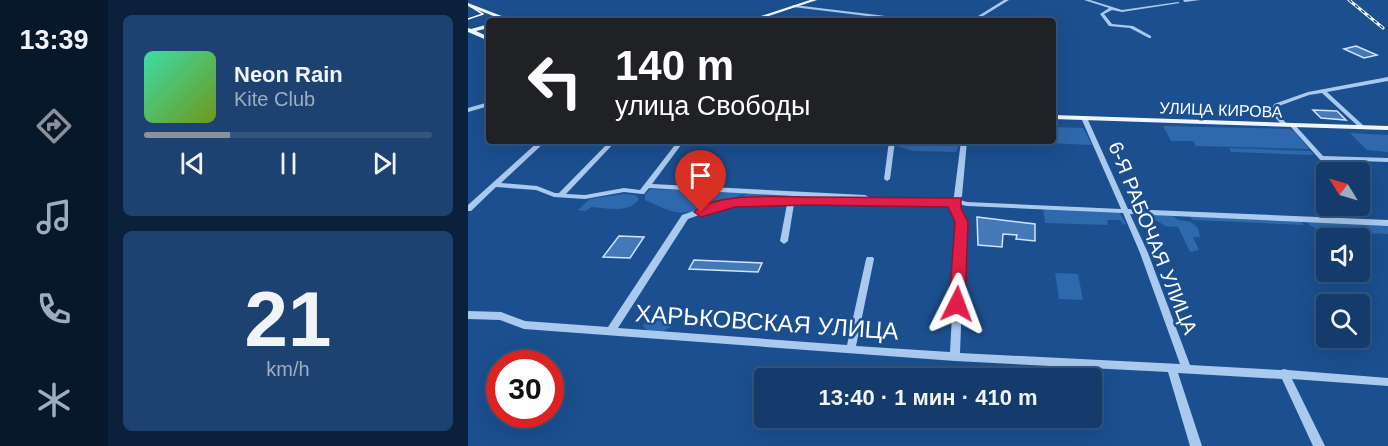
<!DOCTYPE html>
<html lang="ru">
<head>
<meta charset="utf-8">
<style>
  body { margin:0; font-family:Helvetica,sans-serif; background:#1d4271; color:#f1f3f6; height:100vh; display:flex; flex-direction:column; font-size:22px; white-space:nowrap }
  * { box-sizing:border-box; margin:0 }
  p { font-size:20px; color:#9dadc1 }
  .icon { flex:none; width:33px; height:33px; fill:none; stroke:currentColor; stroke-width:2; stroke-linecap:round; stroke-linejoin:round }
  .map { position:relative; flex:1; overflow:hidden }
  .drawer { display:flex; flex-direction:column; gap:15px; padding:15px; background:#0b203b; width:360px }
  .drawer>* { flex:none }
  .hud { position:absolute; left:18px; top:18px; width:570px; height:126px; border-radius:6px; box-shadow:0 6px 24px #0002,0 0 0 2px #33557e; background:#202124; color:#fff; overflow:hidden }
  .needle { width:39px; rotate:307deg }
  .tools { position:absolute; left:848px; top:162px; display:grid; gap:12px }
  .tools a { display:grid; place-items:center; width:54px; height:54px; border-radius:6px; background:#143b6b; box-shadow:0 6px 24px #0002,0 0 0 2px #33557e; font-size:30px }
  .speed { position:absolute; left:18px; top:350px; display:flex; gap:12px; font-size:30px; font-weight:700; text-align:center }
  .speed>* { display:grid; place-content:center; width:78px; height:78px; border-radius:50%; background:#143b6b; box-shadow:0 6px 24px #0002,0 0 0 2px #33557e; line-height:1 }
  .speed .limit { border:9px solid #d22; background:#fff; color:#111 }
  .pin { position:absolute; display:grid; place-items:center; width:51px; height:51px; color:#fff; margin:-62px -26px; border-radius:50% 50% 50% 0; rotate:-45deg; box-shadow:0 0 6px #0007 }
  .pin .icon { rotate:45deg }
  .me { position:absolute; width:66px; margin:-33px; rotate:3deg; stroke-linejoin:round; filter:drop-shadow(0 0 4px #0008) }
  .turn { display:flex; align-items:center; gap:21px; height:126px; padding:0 30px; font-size:27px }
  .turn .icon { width:78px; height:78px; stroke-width:2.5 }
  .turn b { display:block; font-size:42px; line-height:51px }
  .drawer .tile { flex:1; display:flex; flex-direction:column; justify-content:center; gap:9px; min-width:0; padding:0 21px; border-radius:9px; background:#1d4271 }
  .drawer .dial { align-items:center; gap:0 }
  .dial b { font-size:78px; line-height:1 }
  .song { display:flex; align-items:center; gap:18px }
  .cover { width:72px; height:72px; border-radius:9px; background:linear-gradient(135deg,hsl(160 70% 55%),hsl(80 70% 35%)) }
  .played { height:6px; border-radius:3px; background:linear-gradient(90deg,#8c9099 30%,#33557e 30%) }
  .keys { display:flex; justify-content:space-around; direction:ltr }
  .trip { position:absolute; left:286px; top:368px; width:348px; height:60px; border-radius:6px; background:#143b6b; box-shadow:0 6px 24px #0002,0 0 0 2px #33557e; font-weight:700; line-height:60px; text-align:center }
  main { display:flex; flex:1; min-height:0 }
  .menu { display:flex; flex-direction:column; width:108px; justify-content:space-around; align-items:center; background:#08182b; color:#9dadc1 }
  .menu .icon { width:42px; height:42px }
  .menu .active { color:#8c9099 }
  .menu b { font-size:27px; color:#f1f3f6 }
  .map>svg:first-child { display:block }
  .green { fill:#2e69ad }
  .building { fill:#4478b7; stroke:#cfe3fa; stroke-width:1.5 }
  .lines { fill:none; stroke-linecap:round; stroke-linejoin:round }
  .minor { fill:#a9c9ee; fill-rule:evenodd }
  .major { fill:#f0f6ff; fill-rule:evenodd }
  .tram { stroke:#fff; stroke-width:1.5 }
  .rail-casing { stroke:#fff; stroke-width:3 }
  .rail { stroke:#1b4f8f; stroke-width:1.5; stroke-dasharray:4; stroke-linecap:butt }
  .route { fill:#e11d48; stroke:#92132f; stroke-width:1.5 }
  .labels { text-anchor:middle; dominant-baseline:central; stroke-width:5; stroke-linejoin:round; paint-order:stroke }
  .far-street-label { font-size:16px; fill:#fff; stroke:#1b4f8f }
  .street-label { font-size:20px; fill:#fff; stroke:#1b4f8f }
  .near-street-label { font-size:24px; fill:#fff; stroke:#1b4f8f }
</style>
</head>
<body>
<main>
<nav class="menu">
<b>13:39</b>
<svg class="icon active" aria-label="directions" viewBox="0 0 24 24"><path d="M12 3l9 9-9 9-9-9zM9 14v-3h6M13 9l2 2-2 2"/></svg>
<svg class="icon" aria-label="music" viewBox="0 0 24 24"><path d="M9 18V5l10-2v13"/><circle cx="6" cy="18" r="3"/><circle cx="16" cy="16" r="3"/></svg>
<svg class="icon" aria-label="phone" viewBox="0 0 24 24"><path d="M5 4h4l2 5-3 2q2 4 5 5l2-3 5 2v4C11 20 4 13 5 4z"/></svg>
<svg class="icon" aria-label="climate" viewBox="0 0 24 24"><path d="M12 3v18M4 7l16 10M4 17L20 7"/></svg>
</nav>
<section class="drawer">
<div class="tile">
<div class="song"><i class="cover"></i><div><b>Neon Rain</b><p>Kite Club</p></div></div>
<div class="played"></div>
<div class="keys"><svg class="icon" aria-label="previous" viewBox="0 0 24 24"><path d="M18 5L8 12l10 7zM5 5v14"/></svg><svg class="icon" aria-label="pause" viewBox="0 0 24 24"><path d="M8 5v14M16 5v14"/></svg><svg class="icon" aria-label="next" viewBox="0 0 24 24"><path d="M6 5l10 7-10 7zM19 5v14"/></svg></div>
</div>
<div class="tile dial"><b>21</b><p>km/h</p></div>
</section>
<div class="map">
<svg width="920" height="446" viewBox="0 0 920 446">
  <rect width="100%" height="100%" fill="#1b4f8f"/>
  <path class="green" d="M695,126L821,129L826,131L841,149L728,146L725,141H703Z
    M585,127L615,128L624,145L536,141H585Z
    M882,133L920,135V152L899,150Z
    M413,141H493L488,152L445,151Z
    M761,148L842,151L846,155L763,152Z
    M182,189L243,191L223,210L244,191L278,193L253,204L220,213L222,211C209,217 189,205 177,200V195Z
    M281,193L397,198L400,201L258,203Z
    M156,194L167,195L171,199C161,214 139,208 123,207L118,211L110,210L122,199Z
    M575,208L651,212L658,224L656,225L652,220H639L640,225L577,223Z
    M660,213L703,215L711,220L723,222L730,228L732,237H725L731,250L722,252L710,227L697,226L680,215Z
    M721,216L834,222L836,225L725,220Z
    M839,222L920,225V234C902,233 847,236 839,222Z
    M587,273L610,274L615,300L591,299Z
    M188,316L201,317L204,325C197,333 185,334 176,328L175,325Z"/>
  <path class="building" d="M888,46L909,55L896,58L876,49Z
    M845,110L869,111L878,120L853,118Z
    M509,217L567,224V241L548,239L549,235L535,234L534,247L510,245Z
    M151,236L176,237L162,258L135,257Z
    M226,260L294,263L290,272L221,269Z"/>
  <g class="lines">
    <path class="minor" d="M536,0H541L507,21H502Z
      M616,0H622L654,10L710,2L712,3L654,12L644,10L636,14L644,24L665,26L683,36V38H681L662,28L641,26L632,14L641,8Z
      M716,0H732L717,2L715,1Z
      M326,5L451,20L453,21H440L325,7L324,6Z
      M920,77V81L859,92L896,126V128H892L854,93L841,95L811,106L809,113L819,124V126H815L803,113L806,104L840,92Z
      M21,102V106L0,112V108Z
      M617,118L620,120L660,209L920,220V226L662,214L680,253L722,365L813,370L816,369L820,370L920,378V386L824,379L857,446H845L814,379L710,373L734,446H722L700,372L487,361L56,329L32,320L0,319V311L33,312L57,321L140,327L214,215L249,203L267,201L340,199L397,200L181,188L176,194H174L156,192L117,199L86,197L68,190L28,187L3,211H0V205L71,141H78L33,183L69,186L87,193H91L142,141H148L98,194L117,195L156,188L172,190L210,141H216L184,184L397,195L407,200L479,201L485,199L486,196L493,141H499L494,196L492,200L499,202L653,209L614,120ZM340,203L483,204L489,222L482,352L388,346L406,259L405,257H399L398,259L379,345L150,328L220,219L253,207L267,205L319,204L312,241L316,244L320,241L326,204ZM490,204L499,206L655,213L672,253L712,364L492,353L497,222Z
      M824,123L826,124L855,156L920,158V162L859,160L869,172H863L822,126L821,125Z
      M421,141H427L422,179L419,181L416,179Z
      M891,200C894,201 896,203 898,206L897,208H891L890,206H891Z"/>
    <path class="major" d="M342,0H349L286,21H278Z
      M0,3L44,20L45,21H38L0,6Z
      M21,24V28L8,31L21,37V41L0,32V28L3,29Z
      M585,115L920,126V130L585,119Z"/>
    <path class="tram" d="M0,5L15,14L0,19"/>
    <g class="rail-casing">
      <path id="rail" d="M881,0L915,28"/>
    </g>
    <use href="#rail" class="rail"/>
  </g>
  <path class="route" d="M340,197L493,198V208L500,222L497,304L495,308L489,310L483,308L481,304L487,222L480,207L340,205L267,207L233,217L226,212C244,192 314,197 340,197Z"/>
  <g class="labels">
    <g class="far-street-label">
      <text transform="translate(753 110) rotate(2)">УЛИЦА КИРОВА</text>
    </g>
    <g class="street-label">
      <text transform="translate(685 238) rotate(68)">6-Я РАБОЧАЯ УЛИЦА</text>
    </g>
    <g class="near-street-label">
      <text transform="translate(299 322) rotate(4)">ХАРЬКОВСКАЯ УЛИЦА</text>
    </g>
  </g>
</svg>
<div class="tools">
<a><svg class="needle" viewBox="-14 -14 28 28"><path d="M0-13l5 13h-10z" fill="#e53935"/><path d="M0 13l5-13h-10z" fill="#9dadc1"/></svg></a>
<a><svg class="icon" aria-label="sound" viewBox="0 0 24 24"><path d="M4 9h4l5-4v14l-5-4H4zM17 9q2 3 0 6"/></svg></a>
<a><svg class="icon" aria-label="search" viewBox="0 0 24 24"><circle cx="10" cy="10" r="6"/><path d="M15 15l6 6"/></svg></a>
</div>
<div class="speed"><div class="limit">30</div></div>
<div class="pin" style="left:233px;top:212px;background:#d93025"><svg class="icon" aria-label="arrive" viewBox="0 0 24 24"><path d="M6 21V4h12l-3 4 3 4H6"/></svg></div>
<svg class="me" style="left:489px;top:304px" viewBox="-20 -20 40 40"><path d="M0-17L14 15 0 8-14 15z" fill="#e11d48" stroke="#fff" stroke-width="4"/></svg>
<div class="trip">13:40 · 1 мин · 410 m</div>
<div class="hud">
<div class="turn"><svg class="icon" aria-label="left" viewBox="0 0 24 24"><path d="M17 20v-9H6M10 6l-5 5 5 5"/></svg><div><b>140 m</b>улица Свободы</div></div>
</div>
</div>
</main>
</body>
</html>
